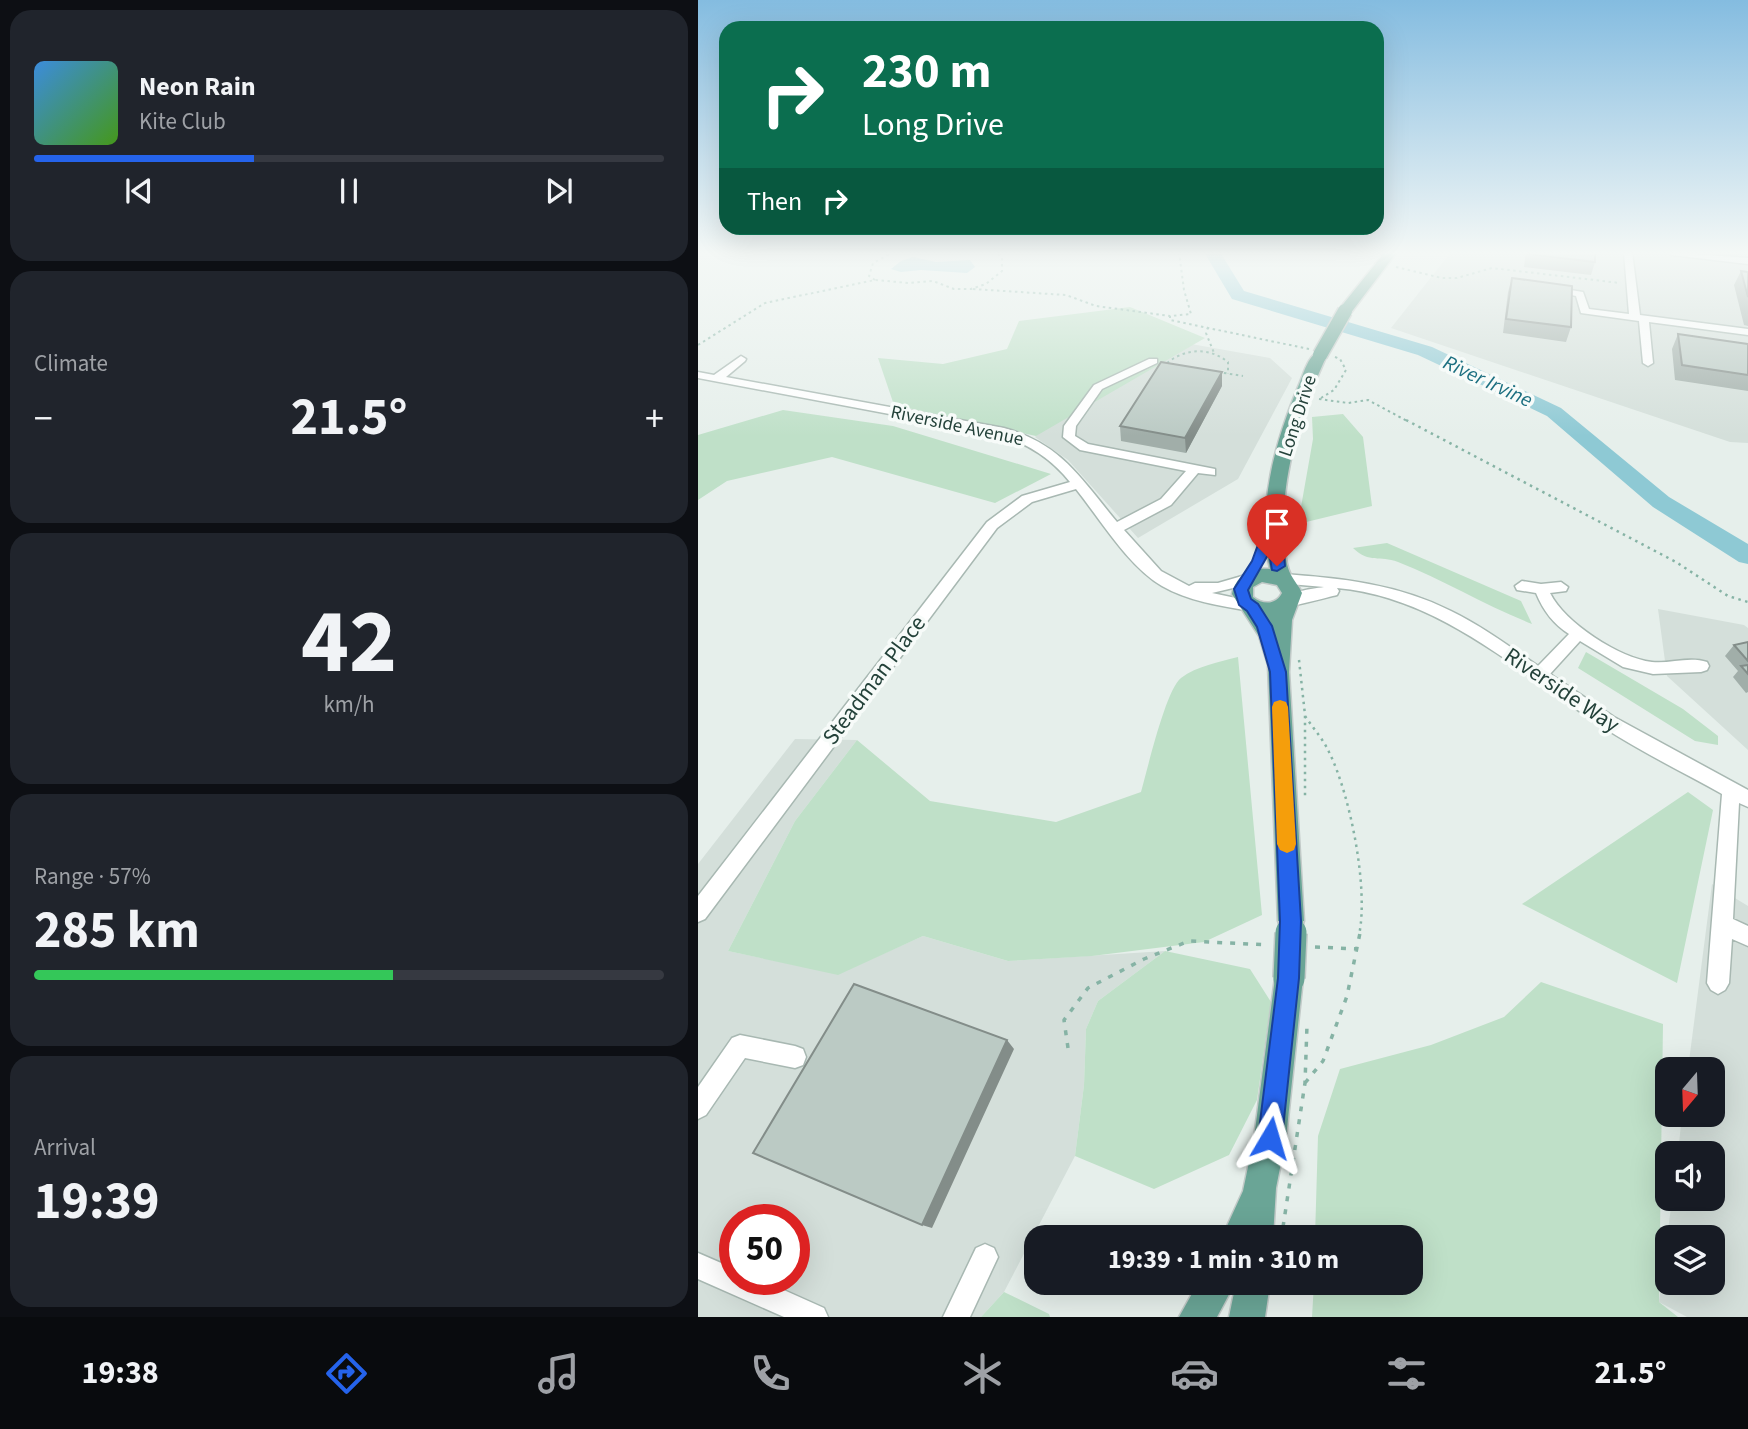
<!DOCTYPE html>
<html lang="en">
<head>
<meta charset="utf-8">
<style>
  body { margin:0; font-family:"Source Sans 3",sans-serif; background:#20242c; color:#f1f3f6; height:100vh; display:flex; flex-direction:column; font-size:26px; white-space:nowrap }
  * { box-sizing:border-box; margin:0 }
  p { font-size:23px; color:#9ea1a6 }
  .icon { flex:none; width:38px; height:38px; fill:none; stroke:currentColor; stroke-width:2; stroke-linecap:round; stroke-linejoin:round }
  .map { position:relative; flex:1; overflow:hidden }
  .panel { display:flex; flex-direction:column; gap:10px; padding:10px; background:#0d0f14; width:698px }
  .panel>* { flex:none }
  .guide { position:absolute; left:21px; top:21px; width:665px; height:214px; border-radius:21px; box-shadow:0 7px 28px #0002; background:#0b6e4f; color:#fff; overflow:hidden }
  .needle { width:46px; rotate:199deg }
  .tools { position:absolute; left:957px; top:1057px; display:grid; gap:14px }
  .tools a { display:grid; place-items:center; width:70px; height:70px; border-radius:14px; background:#171b24; box-shadow:0 7px 28px #0002; font-size:35px }
  .speed { position:absolute; left:21px; top:1204px; display:flex; gap:14px; font-size:35px; font-weight:700; text-align:center }
  .speed>* { display:grid; place-content:center; width:91px; height:91px; border-radius:50%; background:#171b24; box-shadow:0 7px 28px #0002; line-height:1 }
  .speed .limit { border:10px solid #d22; background:#fff; color:#111 }
  .pin { position:absolute; display:grid; place-items:center; width:60px; height:60px; color:#fff; margin:-72px -30px; border-radius:50% 50% 50% 0; rotate:-45deg; box-shadow:0 0 7px #0007 }
  .pin .icon { rotate:45deg }
  .me { position:absolute; width:77px; margin:-38px; rotate:7deg; stroke-linejoin:round; filter:drop-shadow(0 0 5px #0008) }
  .turn { display:flex; align-items:center; gap:24px; height:147px; padding:0 28px; font-size:32px }
  .turn .icon { width:91px; height:91px; stroke-width:2.5 }
  .turn b { display:block; font-size:49px; line-height:60px }
  .then { display:flex; align-items:center; height:66px; padding:0 28px; background:#0003; gap:14px; font-size:26px }
  .big { font-size:52px; font-weight:700; line-height:1.1 }
  .panel .widget { flex:1; display:flex; flex-direction:column; justify-content:center; gap:10px; min-width:0; padding:0 24px; border-radius:21px; background:#20242c }
  .panel .dial { align-items:center; gap:0 }
  .dial b { font-size:91px; line-height:1 }
  .song { display:flex; align-items:center; gap:21px }
  .cover { width:84px; height:84px; border-radius:10px; background:linear-gradient(135deg,hsl(210 70% 55%),hsl(100 70% 35%)) }
  .played { height:7px; border-radius:4px; background:linear-gradient(90deg,#2563eb 35%,#363941 35%) }
  .keys { display:flex; justify-content:space-around; direction:ltr }
  .heat { display:flex; justify-content:space-between; align-items:center; font-size:38px; direction:ltr }
  .charge { height:10px; border-radius:5px; background:linear-gradient(90deg,#34c759 57%,#363941 0) }
  .trip { position:absolute; left:326px; top:1225px; width:399px; height:70px; border-radius:21px; background:#171b24; box-shadow:0 7px 28px #0002; font-weight:700; line-height:70px; text-align:center }
  .menu { display:flex; height:112px; justify-content:space-around; align-items:center; background:#090b0e; color:#9ea1a6 }
  .menu .icon { width:49px; height:49px }
  .menu .selected { color:#2563eb }
  .menu b { font-size:32px; color:#f1f3f6 }
  main { display:flex; flex:1; min-height:0 }
  .map>svg:first-child { display:block }
  .built { fill:#d4dfda; fill-rule:evenodd }
  .green { fill:#bfe0c8 }
  .water { fill:#8ec9d4 }
  .lines { fill:none; stroke-linecap:round; stroke-linejoin:round }
  .river { fill:#8ec9d4; fill-rule:evenodd }
  .minor-casing { stroke:#a8b8b2; stroke-width:3 }
  .major-casing { stroke:#c2cac8; stroke-width:3 }
  .path-far2 { stroke:#86b3a5; stroke-width:2; stroke-dasharray:2.5 3.5; stroke-linecap:butt }
  .path-far1 { stroke:#86b3a5; stroke-width:2.5; stroke-dasharray:2.5 4.5; stroke-linecap:butt }
  .path { stroke:#86b3a5; stroke-width:3.5; stroke-dasharray:5 8; stroke-linecap:butt }
  .minor { fill:#fff; fill-rule:evenodd }
  .major { fill:#6aa596; fill-rule:evenodd }
  .major-bridge-far2-casing { stroke:#c2cac8; stroke-width:17; stroke-linecap:butt }
  .major-bridge-far1-casing { stroke:#c2cac8; stroke-width:27; stroke-linecap:butt }
  .major-bridge-casing { stroke:#c2cac8; stroke-width:34; stroke-linecap:butt }
  .major-bridge-far2 { stroke:#6aa596; stroke-width:14 }
  .major-bridge-far1 { stroke:#6aa596; stroke-width:24 }
  .major-bridge { stroke:#6aa596; stroke-width:31 }
  .wall { fill:#a1aea9 }
  .shaded-wall { fill:#838d89 }
  .building { fill:#bbcac4; stroke:#838d89; stroke-width:2 }
  .route { fill:#2563eb; stroke:#184099; stroke-width:2 }
  .slow { fill:#f59e0b }
  .labels { text-anchor:middle; dominant-baseline:central; stroke-width:7; stroke-linejoin:round; paint-order:stroke }
  .far-street-label { font-size:19px; fill:#24423a; stroke:#f7fbf9 }
  .far-water-label { font-size:21px; font-style:italic; fill:#1c6f80; stroke:#f7fbf9 }
  .street-label { font-size:23px; fill:#24423a; stroke:#f7fbf9 }
</style>
</head>
<body>
<main>
<section class="panel">
<div class="widget">
<div class="song"><i class="cover"></i><div><b>Neon Rain</b><p>Kite Club</p></div></div>
<div class="played"></div>
<div class="keys"><svg class="icon" aria-label="previous" viewBox="0 0 24 24"><path d="M18 5L8 12l10 7zM5 5v14"/></svg><svg class="icon" aria-label="pause" viewBox="0 0 24 24"><path d="M8 5v14M16 5v14"/></svg><svg class="icon" aria-label="next" viewBox="0 0 24 24"><path d="M6 5l10 7-10 7zM19 5v14"/></svg></div>
</div>
<div class="widget"><p>Climate</p>
<div class="heat"><a>−</a><b class="big">21.5°</b><a>+</a></div>
</div>
<div class="widget dial"><b>42</b><p>km/h</p></div>
<div class="widget"><p>Range · 57%</p><b class="big">285 km</b><div class="charge"></div></div>
<div class="widget"><p>Arrival</p><b class="big">19:39</b></div>
</section>
<div class="map">
<svg width="1050" height="1317" viewBox="0 0 1050 1317">
  <rect width="100%" height="100%" fill="#e6efeb"/>
  <path class="built" d="M753,252H1050V443L1032,442L693,328Z
    M465,339L572,358L594,378L540,479L440,538L370,460L337,437L389,384Z
    M960,609L1046,625L1050,628V750L969,676Z
    M97,739L159,740L97,821L30,951L140,974L225,936L310,961L467,951L400,1001L388,1029L386,1085L377,1156L306,1292L283,1317H0V864ZM37,1220H96V1279H37Z
    M1014,884L1050,906V1317H989L961,1302L974,1199H1015V1153H980L984,1115H1015V1069H990ZM970,1237H1015V1283H970Z"/>
  <path class="green" d="M432,307L507,338L338,436L196,405L180,358L245,364L309,349L321,321Z
    M85,410L195,426L353,474L297,503L134,457L29,481L0,500V435Z
    M645,414L665,437L674,506L600,524L615,439L614,417Z
    M689,543L823,601L834,624C788,606 746,580 700,562C681,555 672,564 655,548Z
    M888,652L985,709L1020,736V745L997,741L880,668Z
    M540,657L564,915L506,942L394,956L310,961L225,936L140,975L30,951L97,821L159,740L232,801L358,822L443,792C449,771 468,689 483,678C499,666 521,662 540,657Z
    M990,792L1015,810L979,983L824,904Z
    M467,951L552,969L573,1002L559,1100L531,1155L456,1189L377,1156L386,1085L388,1029L400,1001Z
    M843,982L965,1024L961,1302L980,1317H614L616,1283H712V1237H617L620,1136L642,1069L733,1045L806,1017Z
    M306,1292L351,1314L352,1317H283Z"/>
  <path class="water" d="M215,257L238,262L272,260L277,267L269,273L223,270L203,272L193,269L203,261Z"/>
  <g class="lines">
    <path class="river" d="M506,252H522L546,291L734,347L863,408L971,497L1050,544V564L1041,562L955,507L849,416L720,355L534,299Z"/>
    <g class="minor-casing">
      <path id="minor" d="M926,252H934L942,315L1050,329V335L951,322L955,363L950,366L945,363L941,321L883,313L878,296L849,290L854,287L885,292L891,309L931,314Z
        M970,252L1050,258V264L974,255Z
        M43,356L48,359L47,361L28,377L306,428C364,444 383,479 419,522L463,499L488,471L382,450L365,437L366,426L396,385L451,359H459V363L404,389L378,426L377,436L390,444L517,469V475L500,473L473,505L426,530L463,571L491,586L497,583H520L551,574L556,575L558,579L556,583L514,593L552,601L559,606L552,611C522,606 490,601 464,586C430,566 402,519 378,489L334,502L299,528L7,919L0,922V896L289,522L324,496L372,482C353,459 332,445 303,435L0,378V372L16,375Z
        M585,574C643,578 700,584 753,611C784,626 812,647 840,666L871,634C855,624 845,610 838,593L819,590L817,586L824,581L843,584L863,582L870,587L868,591L852,593C867,623 921,658 954,662C972,664 991,656 1009,662L1011,666L1009,670L1003,672L955,674L925,667L882,641L852,674L916,717L1050,790V807L1041,803L1035,919L1050,926V946L1034,939L1031,983L1027,990L1020,994L1013,990L1009,983L1024,794C983,771 941,751 902,725C820,672 742,597 639,588L641,591L639,595C631,597 589,608 585,607L583,603C593,591 611,589 626,587L580,583L578,579L580,575Z
        M42,1035L97,1046L105,1049L108,1057L105,1065L97,1068L47,1058L8,1115L0,1119V1087L34,1038Z
        M287,1244L296,1248L300,1257L272,1317H245L278,1248Z
        M0,1253L37,1269V1279H61L126,1308L130,1317H86L0,1279Z"/>
    </g>
    <g class="major-casing">
      <path id="major" d="M687,252H699L652,314H642V308Z
        M622,351L629,355C602,414 582,477 586,543C587,553 588,566 593,575C596,581 601,586 604,593L594,620L591,672L606,921L602,930L593,934L584,930L580,921L570,665L561,636L534,594C538,575 553,567 572,569C558,506 578,439 602,382C606,372 611,354 622,351ZM564,582L579,585L584,593C578,605 565,605 555,597V587Z
        M591,964L601,968L605,978L588,1138L578,1188L575,1237H524L545,1191L556,1138L577,978L581,968Z
        M500,1283H537L519,1317H481Z
        M538,1283H572L567,1317H531Z"/>
    </g>
    <path class="path-far2" d="M481,252L486,290L493,314L472,316V320L611,349
      M698,267L744,278H759L794,268L922,283
      M177,280L171,276L175,263L196,252
      M275,289L368,295L398,306L472,316
      M510,327L508,333L516,353
      M0,345L67,303L177,280L211,283L235,281L256,289H273L288,284L304,271V258L298,252
      M469,363C488,348 511,347 530,362V374
      M520,372L545,376
      M623,398L636,390L648,370L642,359L637,357
      M621,399L650,403L670,400L711,422"/>
    <path class="path-far1" d="M708,420L978,562L1030,596L1050,602
      M601,660L607,715V797
      M607,716C615,728 625,739 631,752C652,794 671,889 661,935"/>
    <path class="path" d="M617,947L659,949
      M370,1048L366,1020L390,988L446,959L491,941L571,945
      M607,1083L625,1061L649,996L662,933
      M585,1227L607,1083L609,1025"/>
    <use href="#minor" class="minor"/>
    <use href="#major" class="major"/>
    <g class="major-bridge-far2-casing">
      <path id="major-bridge-far2" d="M622,355L647,311"/>
    </g>
    <g class="major-bridge-far1-casing">
      <path id="major-bridge-far1" d="M593,935V921"/>
    </g>
    <g class="major-bridge-casing">
      <path id="major-bridge" d="M591,978L593,933"/>
    </g>
    <use href="#major-bridge-far2" class="major-bridge-far2"/>
    <use href="#major-bridge-far1" class="major-bridge-far1"/>
    <use href="#major-bridge" class="major-bridge"/>
  </g>
  <path class="wall" d="M828,252H897V262L893,275L826,267Z
    M1043,271L1050,272V326L1046,325L1036,285Z
    M814,278L873,327L868,342L805,333L810,292Z
    M980,334L1050,344V391L977,380L974,349Z
    M524,386L488,453L423,441L422,426Z
    M1050,642V692L1048,693L1035,677L1040,671L1027,656L1036,645Z"/>
  <path class="shaded-wall" d="M524,372V386L488,453L487,438Z
    M309,1040L316,1049L234,1228L224,1225Z"/>
  <path class="building" d="M830,252H897V262L830,254Z
    M1043,271L1050,272V297Z
    M814,278L874,286L873,327L808,319Z
    M980,334L1050,344V375L984,365Z
    M463,362L524,372L487,438L422,426Z
    M1050,642V661L1036,645Z
    M1050,665V674L1043,666Z
    M156,984L309,1040L224,1225L55,1153Z"/>
  <linearGradient id="sky" x2="0" y2="1"><stop stop-color="#84bce0"/><stop offset="0.58" stop-color="#f4f8f6"/><stop offset="1" stop-color="#f4f8f6" stop-opacity="0"/></linearGradient>
  <rect width="1050" height="436" fill="url(#sky)"/>
  <path class="route" d="M576,516L583,520L587,566L579,571L574,570L571,553L550,590L553,599L560,604L574,626L588,672L603,921L601,978L584,1138L581,1146L572,1150L564,1146L560,1138L580,978L582,921L572,672L559,627L549,611L541,605L536,589L554,561L569,520Z"/>
  <path class="slow" d="M582,700L588,702L590,707L598,844L596,850L589,853L582,850L579,844L574,707L576,702Z"/>
  <g class="labels">
    <g class="far-street-label">
      <text transform="translate(600 416) rotate(-72)">Long Drive</text>
      <text transform="translate(259 426) rotate(12)">Riverside Avenue</text>
    </g>
    <g class="far-water-label">
      <text transform="translate(790 381) rotate(25)">River Irvine</text>
    </g>
    <g class="street-label">
      <text transform="translate(176 680) rotate(-53)">Steadman Place</text>
      <text transform="translate(864 690) rotate(34)">Riverside Way</text>
    </g>
  </g>
</svg>
<div class="tools">
<a><svg class="needle" viewBox="-14 -14 28 28"><path d="M0-13l5 13h-10z" fill="#e53935"/><path d="M0 13l5-13h-10z" fill="#9ea1a6"/></svg></a>
<a><svg class="icon" aria-label="sound" viewBox="0 0 24 24"><path d="M4 9h4l5-4v14l-5-4H4zM17 9q2 3 0 6"/></svg></a>
<a><svg class="icon" aria-label="layers" viewBox="0 0 24 24"><path d="M12 4l9 5-9 5-9-5zM3 14l9 5 9-5"/></svg></a>
</div>
<div class="speed"><div class="limit">50</div></div>
<div class="pin" style="left:579px;top:566px;background:#d93025"><svg class="icon" aria-label="arrive" viewBox="0 0 24 24"><path d="M6 21V4h12l-3 4 3 4H6"/></svg></div>
<svg class="me" style="left:572px;top:1138px" viewBox="-20 -20 40 40"><path d="M0-17L14 15 0 8-14 15z" fill="#2563eb" stroke="#fff" stroke-width="4"/></svg>
<div class="trip">19:39 · 1 min · 310 m</div>
<div class="guide">
<div class="turn"><svg class="icon" aria-label="right" viewBox="0 0 24 24"><path d="M7 20v-9h11M14 6l5 5-5 5"/></svg><div><b>230 m</b>Long Drive</div></div>
<div class="then">Then<svg class="icon" aria-label="right" viewBox="0 0 24 24"><path d="M7 20v-9h11M14 6l5 5-5 5"/></svg></div>
</div>
</div>
</main>
<nav class="menu">
<b>19:38</b>
<svg class="icon selected" aria-label="directions" viewBox="0 0 24 24"><path d="M12 3l9 9-9 9-9-9zM9 14v-3h6M13 9l2 2-2 2"/></svg>
<svg class="icon" aria-label="music" viewBox="0 0 24 24"><path d="M9 18V5l10-2v13"/><circle cx="6" cy="18" r="3"/><circle cx="16" cy="16" r="3"/></svg>
<svg class="icon" aria-label="phone" viewBox="0 0 24 24"><path d="M5 4h4l2 5-3 2q2 4 5 5l2-3 5 2v4C11 20 4 13 5 4z"/></svg>
<svg class="icon" aria-label="climate" viewBox="0 0 24 24"><path d="M12 3v18M4 7l16 10M4 17L20 7"/></svg>
<svg class="icon" aria-label="car" viewBox="0 0 24 24"><path d="M5 17H2v-5l4-1 3-4h7l3 4 3 1v5h-3M9 17h6M6 11h13"/><circle cx="7" cy="17" r="2"/><circle cx="17" cy="17" r="2"/></svg>
<svg class="icon" aria-label="filters" viewBox="0 0 24 24"><path d="M4 7h16M4 17h16"/><circle cx="9" cy="7" r="2"/><circle cx="15" cy="17" r="2"/></svg>
<b>21.5°</b>
</nav>
</body>
</html>
